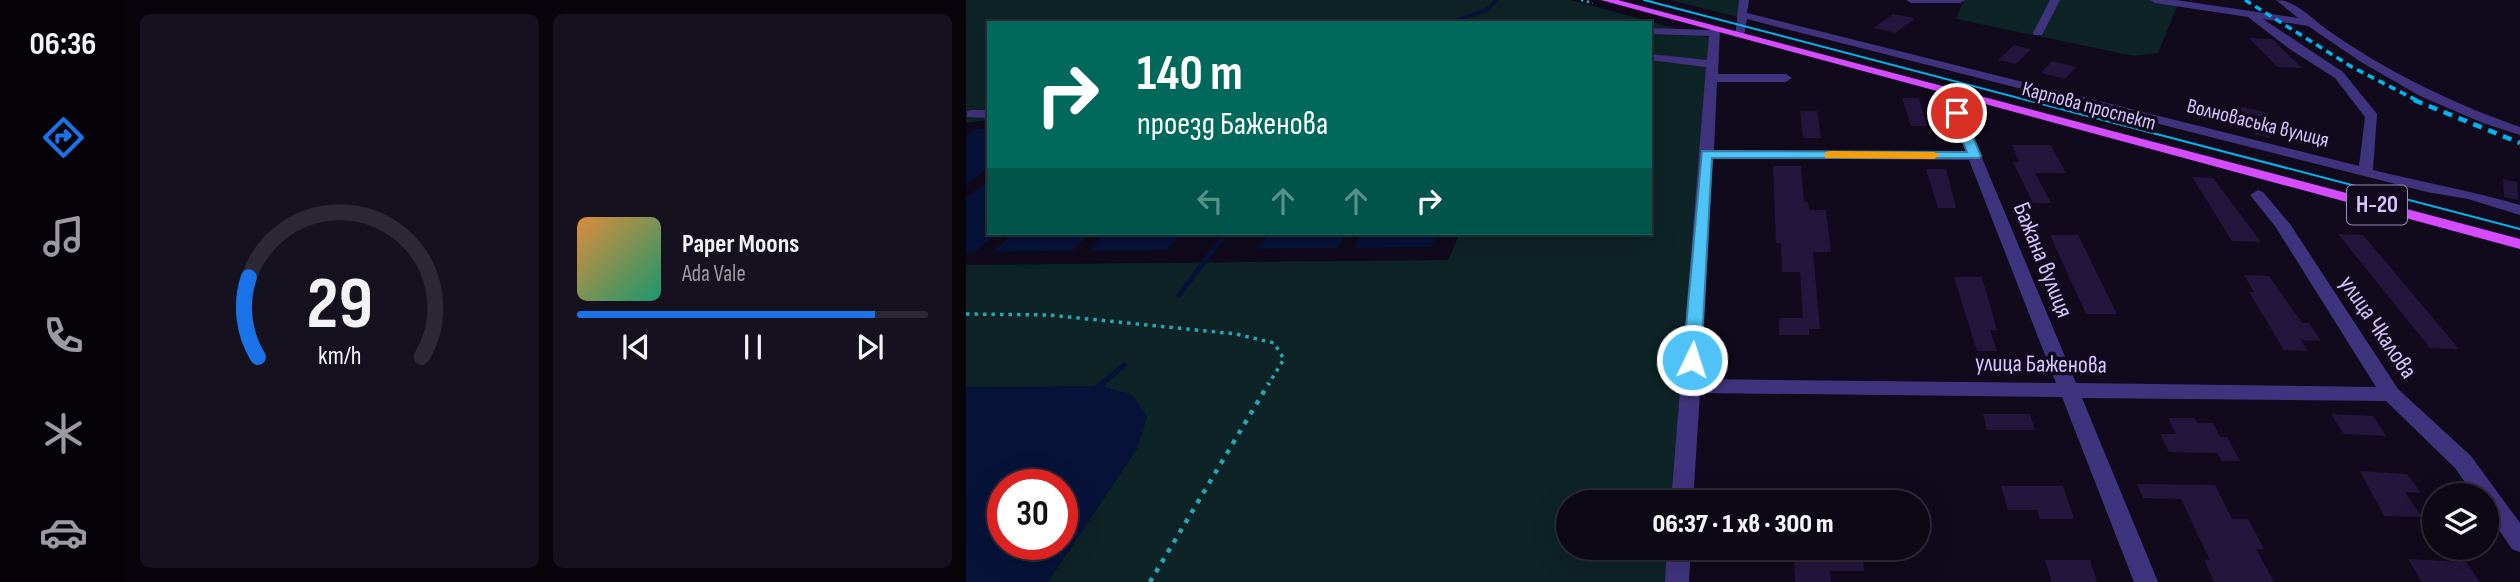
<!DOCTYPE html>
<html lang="uk">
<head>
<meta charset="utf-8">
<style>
  body { margin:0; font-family:"Sofia Sans Condensed",sans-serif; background:#15111e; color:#f1f3f6; height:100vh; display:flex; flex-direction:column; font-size:26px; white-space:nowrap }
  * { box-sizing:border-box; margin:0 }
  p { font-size:23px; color:#9a9aa0 }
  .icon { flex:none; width:38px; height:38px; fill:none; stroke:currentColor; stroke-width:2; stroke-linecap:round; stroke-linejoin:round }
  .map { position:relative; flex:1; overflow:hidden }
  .details { display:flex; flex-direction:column; gap:14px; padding:14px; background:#07040c; width:840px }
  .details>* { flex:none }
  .hud { position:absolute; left:21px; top:21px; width:665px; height:214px; border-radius:0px; box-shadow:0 7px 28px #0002,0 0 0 2px #2c2934; background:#00695c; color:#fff; overflow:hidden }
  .tools { position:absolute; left:1456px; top:483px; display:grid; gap:14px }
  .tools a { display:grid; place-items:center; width:77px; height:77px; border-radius:50%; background:#0c0815; box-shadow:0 7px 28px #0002,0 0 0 2px #2c2934; font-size:35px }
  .speed { position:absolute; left:21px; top:469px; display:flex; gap:14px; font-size:35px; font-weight:700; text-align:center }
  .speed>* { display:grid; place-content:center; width:91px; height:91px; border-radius:50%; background:#0c0815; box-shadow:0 7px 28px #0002,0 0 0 2px #2c2934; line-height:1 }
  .speed .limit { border:10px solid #d22; background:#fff; color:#111 }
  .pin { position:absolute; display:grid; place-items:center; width:60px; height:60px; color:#fff; margin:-30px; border:4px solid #fff; border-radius:50%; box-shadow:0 2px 7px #0007 }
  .me { position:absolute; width:77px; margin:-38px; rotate:4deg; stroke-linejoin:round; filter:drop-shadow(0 0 5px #0008) }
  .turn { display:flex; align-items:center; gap:24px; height:147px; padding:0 35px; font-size:32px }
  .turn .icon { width:91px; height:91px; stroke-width:2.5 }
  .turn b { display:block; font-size:49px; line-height:60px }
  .lanes { display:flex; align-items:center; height:66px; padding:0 35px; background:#0003; justify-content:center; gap:35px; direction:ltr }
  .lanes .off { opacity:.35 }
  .details .card { flex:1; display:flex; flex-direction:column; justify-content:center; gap:10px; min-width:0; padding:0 24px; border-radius:10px; background:#15111e }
  .details .dial { align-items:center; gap:0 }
  .dial svg { height:182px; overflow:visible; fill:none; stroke:#2c2934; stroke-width:7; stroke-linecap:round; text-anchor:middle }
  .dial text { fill:#f1f3f6; stroke:none }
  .song { display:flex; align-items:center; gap:21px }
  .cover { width:84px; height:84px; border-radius:10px; background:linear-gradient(135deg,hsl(30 70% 55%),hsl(160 70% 35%)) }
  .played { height:7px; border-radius:4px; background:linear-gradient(90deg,#1a73e8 85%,#2c2934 85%) }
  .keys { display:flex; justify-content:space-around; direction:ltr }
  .details .tiles { flex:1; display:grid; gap:14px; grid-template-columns:repeat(2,1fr) }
  .trip { position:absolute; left:590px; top:490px; width:374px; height:70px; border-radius:35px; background:#0c0815; box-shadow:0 7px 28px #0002,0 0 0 2px #2c2934; font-weight:800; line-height:70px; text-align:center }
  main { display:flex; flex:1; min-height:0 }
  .dock { display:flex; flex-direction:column; width:126px; justify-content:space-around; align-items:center; background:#050308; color:#9a9aa0 }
  .dock .icon { width:49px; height:49px }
  .dock .selected { color:#1a73e8 }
  .dock b { font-size:32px; color:#f1f3f6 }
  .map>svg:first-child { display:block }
  .green { fill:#0d2326; fill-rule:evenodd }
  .water { fill:#061238; fill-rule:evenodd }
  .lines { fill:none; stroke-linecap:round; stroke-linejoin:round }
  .stream-far2 { stroke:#061238; stroke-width:3.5 }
  .stream-far1 { stroke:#061238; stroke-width:5 }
  .stream { stroke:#061238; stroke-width:7 }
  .building { fill:#23163d }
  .path-far2 { stroke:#28a5b0; stroke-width:2.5; stroke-dasharray:2.5 3.5; stroke-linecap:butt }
  .path-far1 { stroke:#28a5b0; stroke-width:3.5; stroke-dasharray:3.5 5; stroke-linecap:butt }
  .path { stroke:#28a5b0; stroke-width:4.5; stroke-dasharray:4.5 7; stroke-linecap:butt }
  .minor { fill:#40337d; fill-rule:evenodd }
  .major { fill:#d54cff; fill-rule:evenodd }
  .tram { stroke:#00b6f0; stroke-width:2 }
  .rail-far1 { stroke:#00b6f0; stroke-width:3.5; stroke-dasharray:7 5; stroke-linecap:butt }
  .rail { stroke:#00b6f0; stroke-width:4.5; stroke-dasharray:9 7; stroke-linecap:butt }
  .route { fill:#4fc3f7; stroke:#337fa1; stroke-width:2 }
  .slow { fill:#f59e0b }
  .labels { text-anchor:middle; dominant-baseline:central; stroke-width:7; stroke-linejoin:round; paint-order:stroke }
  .far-street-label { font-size:21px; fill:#d4c5ff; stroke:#100a1c }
  .shield { fill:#100a1c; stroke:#998dbb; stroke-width:2 }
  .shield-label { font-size:23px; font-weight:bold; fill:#d4c5ff }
  .street-label { font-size:24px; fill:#d4c5ff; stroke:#100a1c }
</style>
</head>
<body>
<main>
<nav class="dock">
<b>06:36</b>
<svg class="icon selected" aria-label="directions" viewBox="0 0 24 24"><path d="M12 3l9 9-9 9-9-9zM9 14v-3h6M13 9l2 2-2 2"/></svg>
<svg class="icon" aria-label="music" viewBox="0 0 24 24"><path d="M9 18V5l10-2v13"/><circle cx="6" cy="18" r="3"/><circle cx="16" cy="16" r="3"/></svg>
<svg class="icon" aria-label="phone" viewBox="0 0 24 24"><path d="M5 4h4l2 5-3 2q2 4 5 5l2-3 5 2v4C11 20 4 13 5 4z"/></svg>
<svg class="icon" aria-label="climate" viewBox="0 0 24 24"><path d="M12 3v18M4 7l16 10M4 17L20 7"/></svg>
<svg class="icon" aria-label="car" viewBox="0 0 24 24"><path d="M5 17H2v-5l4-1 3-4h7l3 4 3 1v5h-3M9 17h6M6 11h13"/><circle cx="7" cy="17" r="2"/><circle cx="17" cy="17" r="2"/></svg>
</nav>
<section class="details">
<div class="tiles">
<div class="card dial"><svg viewBox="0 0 100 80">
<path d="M14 69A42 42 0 1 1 86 69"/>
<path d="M14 69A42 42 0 0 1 10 34" stroke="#1a73e8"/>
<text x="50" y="56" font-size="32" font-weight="700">29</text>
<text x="50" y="72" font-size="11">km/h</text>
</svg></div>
<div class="card">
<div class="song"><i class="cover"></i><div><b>Paper Moons</b><p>Ada Vale</p></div></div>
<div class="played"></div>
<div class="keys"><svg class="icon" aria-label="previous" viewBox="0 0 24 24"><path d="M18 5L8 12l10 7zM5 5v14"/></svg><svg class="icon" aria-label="pause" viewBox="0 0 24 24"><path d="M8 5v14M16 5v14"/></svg><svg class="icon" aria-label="next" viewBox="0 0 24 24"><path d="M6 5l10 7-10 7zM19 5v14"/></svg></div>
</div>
</div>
</section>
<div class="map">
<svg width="1554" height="582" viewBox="0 0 1554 582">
  <rect width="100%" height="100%" fill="#100a1c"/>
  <path class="green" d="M0,0H605L748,39L716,502H602V548H713L711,582H0V265L482,260L494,233H684V23H23V120L0,123ZM37,485H96V544H37Z
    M704,0H778L775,18Z
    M998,0H1189L1212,4L1192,53L1168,56L990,19Z"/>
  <path class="water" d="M9,129H23V167L0,185V135Z
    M23,180V233H31L9,252H0V197Z
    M48,233H124L106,251L26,252Z
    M140,233H216L201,250L122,251Z
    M304,233H380L371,248L292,249Z
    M396,233H472L466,247L387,248Z
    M135,386L167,395L181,417L171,449L82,582H0V387ZM37,485H96V544H37Z"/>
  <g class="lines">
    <path class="stream-far2" d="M483,23L521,10L530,0"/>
    <path class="stream-far1" d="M213,295L260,233
      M135,385L158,365"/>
    <path class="stream" d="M132,388L137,383"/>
  </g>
  <path class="building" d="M927,14L949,18L930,33L908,28Z
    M1283,38L1306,39L1336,68L1311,67Z
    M1048,45L1065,49L1050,64L1032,60Z
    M1086,61L1110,67L1099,79L1075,73Z
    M936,98H953L961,126H945Z
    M1276,107L1303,113L1300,121L1310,123L1304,138L1288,134L1291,126L1269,121Z
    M834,111H851L855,138H837Z
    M1046,145H1085L1100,173H1069L1085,203H1067L1047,162H1053Z
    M807,166H835L838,202H842L843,210H860L865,252H847L854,329H843V335H813V318H837L834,272H816L815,243H810Z
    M960,169H980L990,208H972Z
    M1226,177L1247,178L1295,242L1266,241Z
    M1537,179L1551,182L1552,200L1538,197Z
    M1372,234L1397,235L1493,349L1464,348Z
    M1084,235H1112L1151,314H1120Z
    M1278,275L1303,276L1336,323H1343L1355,341L1335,340L1342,351L1318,350L1283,292H1288Z
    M988,277H1016L1031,330H1024L1031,351H1011Z
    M1017,414H1064L1069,430H1021Z
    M1365,414L1407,416L1420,436L1378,434Z
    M1202,418H1228L1231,423H1247L1254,437H1261L1274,461H1256L1251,453L1203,452L1194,434H1210Z
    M1394,471L1441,474L1455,493L1439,492L1456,517L1418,516Z
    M1171,484L1249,485L1266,519H1282L1298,549H1290L1308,582H1248L1238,560H1244L1215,499L1177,498Z
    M1035,486H1097L1108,519H1074L1071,510H1042Z
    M827,548H896L898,571H864L865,582H829Z
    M1442,559L1500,562L1514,582H1456Z
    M1079,560H1124L1131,582H1086Z"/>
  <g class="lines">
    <path class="path-far2" d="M615,0L627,3"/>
    <path class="path-far1" d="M0,314L83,315L270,334L308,343L318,359L302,385"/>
    <path class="path" d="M184,582L303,383"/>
    <path class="minor" d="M773,0H783L781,13L1393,166L1399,117L1369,78L1325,50L1282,17L1189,3L1184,0H1210L1332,18L1310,0C1329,0 1345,18 1360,29C1420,71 1485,103 1554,127V135L1517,123L1454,96L1395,62L1342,26L1297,19L1377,72L1411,114L1407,170C1456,182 1506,191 1554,205V215L1502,199L1461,192L781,19L778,35L769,37Z
      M940,0H999L994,3H945Z
      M1084,0H1094L1076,35H1068L1067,33Z
      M745,27L754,29L752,74H820L826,78L820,82H751L748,150L1000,152L985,113L991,109L996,110L1110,383L1410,387L1309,226L1284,195L1292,190L1297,192L1324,224L1432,389L1505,456L1554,523V552L1546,549L1521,513V495H1508L1489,468L1420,401L1116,398L1192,582H1168L1096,397L734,393L727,502H705L740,67L684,60V54L741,60L743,36L684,34V28L744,30ZM747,158L1003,160L1090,383L734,379Z
      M6,110H23V118L1,117V111Z
      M701,548H725L723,582H699Z"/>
    <path class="major" d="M635,0H652L1554,239V249Z"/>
    <path class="tram" d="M678,0L1554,229"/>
    <path class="rail-far1" d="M1279,0L1386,67L1452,101"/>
    <path class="rail" d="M1448,100L1554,143"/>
  </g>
  <path class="route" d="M987,110L997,113L1015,156L1013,158H746L735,360L732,364H720L717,360L736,151L1001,152L985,113Z"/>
  <path class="slow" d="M864,151L968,152L974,155L968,159L859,158V152Z"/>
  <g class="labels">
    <g class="far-street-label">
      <text transform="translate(1123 106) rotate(15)">Карпова проспект</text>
      <text transform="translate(1292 123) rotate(14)">Волноваська вулиця</text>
    </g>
    <rect class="shield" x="1381" y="185.5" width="60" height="39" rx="5"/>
    <g class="shield-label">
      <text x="1411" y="205">Н-20</text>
    </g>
    <g class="street-label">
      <text transform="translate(1077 260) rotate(68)">Бажана вулиця</text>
      <text transform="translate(1412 327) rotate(56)">улица Чкалова</text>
      <text transform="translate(1075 364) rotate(1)">улица Баженова</text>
    </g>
  </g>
</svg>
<div class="tools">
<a><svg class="icon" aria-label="layers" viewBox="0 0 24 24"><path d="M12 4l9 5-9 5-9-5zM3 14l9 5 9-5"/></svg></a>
</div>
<div class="speed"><div class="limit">30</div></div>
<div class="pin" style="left:991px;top:113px;background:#d93025"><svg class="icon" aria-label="arrive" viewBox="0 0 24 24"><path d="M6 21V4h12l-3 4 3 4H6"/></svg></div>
<svg class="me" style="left:726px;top:360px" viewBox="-20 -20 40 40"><circle r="17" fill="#4fc3f7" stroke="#fff" stroke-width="3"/><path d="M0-11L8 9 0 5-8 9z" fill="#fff"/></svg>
<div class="trip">06:37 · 1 хв · 300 m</div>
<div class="hud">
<div class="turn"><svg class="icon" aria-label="right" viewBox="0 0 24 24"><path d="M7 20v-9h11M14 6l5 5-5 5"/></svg><div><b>140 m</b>проезд Баженова</div></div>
<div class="lanes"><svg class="icon off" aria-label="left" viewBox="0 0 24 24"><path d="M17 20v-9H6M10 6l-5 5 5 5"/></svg><svg class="icon off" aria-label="ahead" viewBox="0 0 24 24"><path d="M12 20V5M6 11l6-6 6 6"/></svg><svg class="icon off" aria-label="ahead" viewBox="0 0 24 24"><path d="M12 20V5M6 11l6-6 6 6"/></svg><svg class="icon" aria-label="right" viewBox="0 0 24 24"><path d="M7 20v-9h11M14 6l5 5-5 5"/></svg></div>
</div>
</div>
</main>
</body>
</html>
